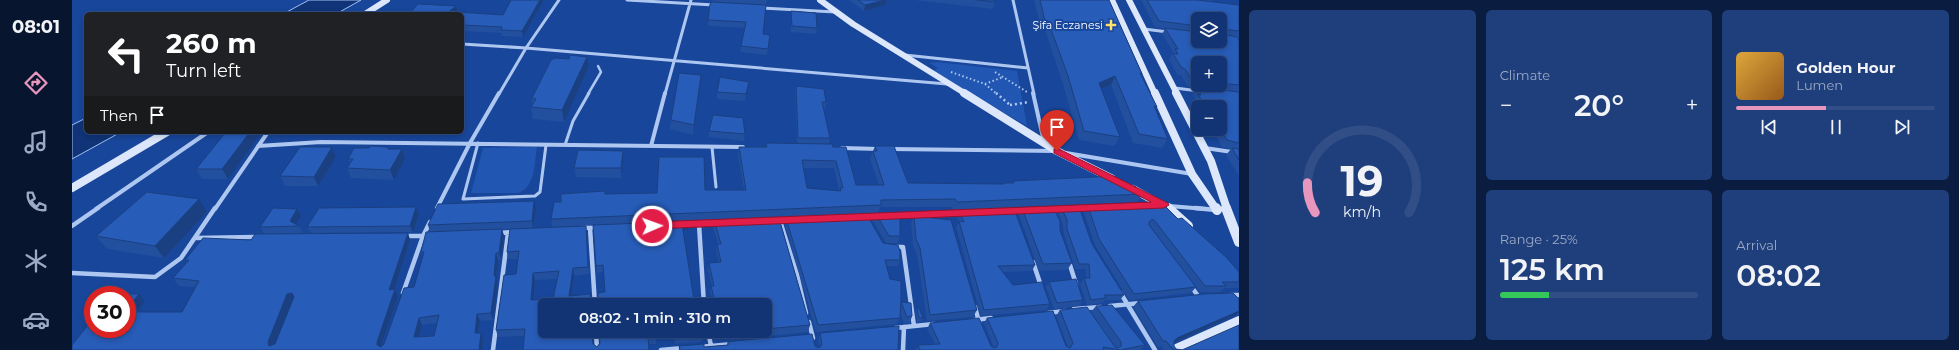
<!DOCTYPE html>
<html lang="en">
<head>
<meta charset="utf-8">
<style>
  body { margin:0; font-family:Montserrat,sans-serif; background:#1f3f7c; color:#f1f3f6; height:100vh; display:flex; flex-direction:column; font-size:15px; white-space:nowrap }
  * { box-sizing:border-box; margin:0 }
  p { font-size:13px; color:#9caac5 }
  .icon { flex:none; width:22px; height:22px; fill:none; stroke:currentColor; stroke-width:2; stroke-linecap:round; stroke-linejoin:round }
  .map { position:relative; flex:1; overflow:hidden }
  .drawer { display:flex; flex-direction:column; gap:10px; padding:10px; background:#0a1d40; width:720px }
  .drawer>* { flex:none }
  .top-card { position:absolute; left:12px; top:12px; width:380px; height:122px; border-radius:6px; box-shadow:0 2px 6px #0003,0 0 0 1px #314f86; background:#202124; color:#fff; overflow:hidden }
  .fabs { position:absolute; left:1119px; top:12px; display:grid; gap:8px }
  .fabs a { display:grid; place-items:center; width:36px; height:36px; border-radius:6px; background:#123474; box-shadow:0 2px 6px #0003,0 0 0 1px #314f86; font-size:20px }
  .speed { position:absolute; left:12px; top:286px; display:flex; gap:8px; font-size:20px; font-weight:700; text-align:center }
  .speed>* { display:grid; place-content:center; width:52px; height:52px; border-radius:50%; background:#123474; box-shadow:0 2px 6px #0003,0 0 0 1px #314f86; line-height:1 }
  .speed .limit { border:6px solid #d22; background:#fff; color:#111 }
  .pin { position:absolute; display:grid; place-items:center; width:34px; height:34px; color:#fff; margin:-41px -17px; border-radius:50% 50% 50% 0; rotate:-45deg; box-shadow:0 0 4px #0007 }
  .pin .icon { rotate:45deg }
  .me { position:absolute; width:44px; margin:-22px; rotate:88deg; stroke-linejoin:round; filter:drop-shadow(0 0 3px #0008) }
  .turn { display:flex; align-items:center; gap:14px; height:84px; padding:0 16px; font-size:18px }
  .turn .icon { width:52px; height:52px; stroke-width:2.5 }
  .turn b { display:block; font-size:28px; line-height:34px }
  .then { display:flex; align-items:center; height:38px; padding:0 16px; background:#0003; gap:8px; font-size:15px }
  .big { font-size:30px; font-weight:600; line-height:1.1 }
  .drawer .card { flex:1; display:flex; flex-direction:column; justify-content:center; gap:6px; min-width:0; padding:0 14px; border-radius:6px; background:#1f3f7c }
  .drawer .dial { align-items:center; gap:0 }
  .dial svg { height:104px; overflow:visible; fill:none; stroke:#314f86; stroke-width:7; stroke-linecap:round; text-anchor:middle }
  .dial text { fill:#f1f3f6; stroke:none }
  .song { display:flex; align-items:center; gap:12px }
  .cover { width:48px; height:48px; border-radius:6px; background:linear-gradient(135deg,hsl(40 70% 55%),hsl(30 70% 35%)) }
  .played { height:4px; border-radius:2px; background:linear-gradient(90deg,#e797bd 45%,#314f86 45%) }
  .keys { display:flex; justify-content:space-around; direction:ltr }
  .heat { display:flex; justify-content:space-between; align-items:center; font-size:22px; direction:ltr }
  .charge { height:6px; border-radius:3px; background:linear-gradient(90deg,#34c759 25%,#314f86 0) }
  .drawer .tiles { flex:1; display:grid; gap:10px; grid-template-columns:repeat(3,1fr) }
  .card:first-child { grid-row:span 2 }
  .trip { position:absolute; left:466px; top:298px; width:234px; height:40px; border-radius:6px; background:#123474; box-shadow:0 2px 6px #0003,0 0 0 1px #314f86; font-weight:600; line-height:40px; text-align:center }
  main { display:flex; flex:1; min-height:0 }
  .tab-bar { display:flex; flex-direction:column; width:72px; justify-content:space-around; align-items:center; background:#07152e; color:#9caac5 }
  .tab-bar .icon { width:28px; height:28px }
  .tab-bar .selected { color:#e797bd }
  .tab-bar b { font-size:18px; color:#f1f3f6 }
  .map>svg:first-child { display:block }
  .green { fill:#2157b3 }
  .water { fill:#103477; stroke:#a1c0f4 }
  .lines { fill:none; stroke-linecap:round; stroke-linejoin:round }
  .path-far1 { stroke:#aec7f1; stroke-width:2; stroke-dasharray:1.5 2.5; stroke-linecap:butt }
  .path { stroke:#aec7f1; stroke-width:2.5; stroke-dasharray:2 3; stroke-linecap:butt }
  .lane-far1 { stroke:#aec7f1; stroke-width:2.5 }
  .lane { stroke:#aec7f1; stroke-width:3 }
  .street-far2 { stroke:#aec7f1; stroke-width:3 }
  .street-far1 { stroke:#aec7f1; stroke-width:4 }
  .street { stroke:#aec7f1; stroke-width:4.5 }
  .secondary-far2 { stroke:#dce7fc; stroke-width:6 }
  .secondary-far1 { stroke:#dce7fc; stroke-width:8 }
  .secondary { stroke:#dce7fc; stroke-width:10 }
  .wall { fill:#224f9e; fill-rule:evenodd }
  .shaded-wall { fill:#1b4081 }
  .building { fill:#275cb8; stroke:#1b4081; fill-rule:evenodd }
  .route { fill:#e11d48; stroke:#92132f }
  .poi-dot { fill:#ffe16e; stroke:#18469a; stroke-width:1.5 }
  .labels { text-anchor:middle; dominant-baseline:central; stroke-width:4; stroke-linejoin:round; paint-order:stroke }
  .far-poi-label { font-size:11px; fill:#fff; stroke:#18469a; text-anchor:end }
</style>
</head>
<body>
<main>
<nav class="tab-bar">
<b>08:01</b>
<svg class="icon selected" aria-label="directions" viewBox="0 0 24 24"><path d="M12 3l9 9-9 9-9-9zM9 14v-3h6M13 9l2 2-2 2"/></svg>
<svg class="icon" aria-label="music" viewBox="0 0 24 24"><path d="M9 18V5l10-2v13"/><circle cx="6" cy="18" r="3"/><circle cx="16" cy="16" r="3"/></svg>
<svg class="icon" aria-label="phone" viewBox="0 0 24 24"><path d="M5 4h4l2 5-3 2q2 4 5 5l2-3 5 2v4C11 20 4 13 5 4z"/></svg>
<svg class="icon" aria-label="climate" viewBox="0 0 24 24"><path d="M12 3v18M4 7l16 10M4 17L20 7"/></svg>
<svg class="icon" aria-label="car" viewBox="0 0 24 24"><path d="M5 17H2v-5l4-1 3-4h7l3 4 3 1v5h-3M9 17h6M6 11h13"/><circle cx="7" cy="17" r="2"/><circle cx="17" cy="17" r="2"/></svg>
</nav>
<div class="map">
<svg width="1167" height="350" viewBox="0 0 1167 350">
  <rect width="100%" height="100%" fill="#18469a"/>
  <path class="green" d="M865,62L945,71L955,126L861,71L866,68L857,63Z
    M465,147C462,163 464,187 446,193H399L411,148Z"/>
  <path class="water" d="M237,0H289L264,14H211Z
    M14,118V132H49L0,159V125Z"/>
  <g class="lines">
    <path class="path-far1" d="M879,72L913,84L925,94
      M923,72L955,92
      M913,84L931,77"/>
    <path class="path" d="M924,93L938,105
      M938,105L957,102"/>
    <path class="lane-far1" d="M516,94L529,72L526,66"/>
    <path class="lane" d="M406,143L391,199L463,196L468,192L474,145
      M493,145L501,121L517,93
      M640,147L644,187"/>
    <path class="street-far2" d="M555,0L642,5
      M941,0L962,94
      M689,8L763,12
      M1072,29L1096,32
      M390,44L454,48L487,0
      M833,55L956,68
      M1103,88L1127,91
      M427,94L454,48L875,84
      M593,94L619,0"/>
    <path class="street-far1" d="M961,93L972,142
      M186,146L249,142L671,147
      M579,146L593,93
      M770,148L807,149
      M1133,148L1167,153
      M818,149L983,151
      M994,153L1120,174
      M1097,206L1134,209
      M365,208L398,143L427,93
      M24,209L136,132
      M143,209L196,132
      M1003,209L1018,208"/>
    <path class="street" d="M1123,208L1144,210
      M1003,209L1015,208
      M977,211L992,210
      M823,216L890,213
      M791,217L807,216
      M703,221L719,220
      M708,221L725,275L734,313
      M615,224L647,223
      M627,224L632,305
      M0,226L26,208
      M510,228L527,227
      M518,228L523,305
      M426,233L443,232
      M332,236H357
      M123,238L185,237
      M822,247H831L842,326
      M961,262L969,286
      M997,262L1004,284
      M0,273L83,277L109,258L143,208
      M1119,286L1126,296
      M1048,292L1083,350
      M331,293L351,236L358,222
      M1159,295H1167
      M1038,306L1069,303
      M903,307L907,322
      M1002,309L1029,307
      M976,313L993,311
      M902,320L919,318
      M737,322L741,338
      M823,328L862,324
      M524,331L525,350
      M636,331L639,346
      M628,347L661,344
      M421,350L436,233
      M589,350L611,348
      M831,350L832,327"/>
    <path class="secondary-far2" d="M748,0L781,24L894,94
      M1040,0L1083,94
      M1057,0L1105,94
      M293,14L315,0"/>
    <path class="secondary-far1" d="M892,93L985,151L1045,181
      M1083,93L1120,174L1144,209
      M1104,93L1139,161L1155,209
      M0,188L95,132
      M1061,189L1097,209"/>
    <path class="secondary" d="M1096,208L1116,226
      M1144,208L1145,210
      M1154,208L1167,242
      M1102,350L1167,321"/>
  </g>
  <path class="wall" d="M472,0L451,37L430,36L429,33L390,31V14H337L384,6L386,12L431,15Z
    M641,0H695L694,5L641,2Z
    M777,0H815L814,5L792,11Z
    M842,0H923V2L921,9Z
    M962,0H1037L1070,74L1069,76L1085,107L1083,110L1096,139L1090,148L1061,143L1039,85L1029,89L1048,137L1042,146L1007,140L991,84L973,30L969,29Z
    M1069,0H1139L1138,1L1167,5V38H1166L1167,40V176L1154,155L1159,149L1150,147L1140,129H1148V107H1126V109L1121,101L1123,98L1120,93L1124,87H1116L1109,75H1106L1097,60L1101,52L1090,34L1093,29L1083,27ZM1126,19L1148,41H1126ZM1126,63H1148V85H1126Z
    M694,5L691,34L698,35L695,55L668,52L673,28L636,26V20Z
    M719,11L745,28L744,34L719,32Z
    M516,68L492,122L461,119L459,107L460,105V98Z
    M629,75L628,85L621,135L598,129L599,120Z
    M724,86L754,102L753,108H752L758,138L757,144L761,147L784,185H807L798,159L803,146L836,183L931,184L932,183H940L941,181L1057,186L1071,194L1065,202L881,210L880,207H808L806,213L480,227L479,219L489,202L533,194L585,193L633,190H672L666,155L667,147H694V143L725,144L723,92ZM731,168H762L767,190V191L735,188Z
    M676,89L673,101L645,99V92Z
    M637,131L673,134L672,141L637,137Z
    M154,132L156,179H130L124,169Z
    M260,147L264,157L246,186H213L208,176Z
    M316,147L317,149H330L333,159L322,180L279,178L275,168L278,163L276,159L297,148Z
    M551,161L549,178L504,177L502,168Z
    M1016,206L1106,219L1167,272V288H1152L1149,292H1128L1124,287L1119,293L1057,300L1023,245L1012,212ZM1078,226L1079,227L1107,264Z
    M344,207L347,214L341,232L239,233L235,227Z
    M464,208L461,228L358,232L356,225Z
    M950,208L988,230L1000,263L995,270L967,271L947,215Z
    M989,208L1020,244L1052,295L1048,300H1033L1030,303L1015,305L1008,284L1012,278H1014V269H1003L992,234L991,225L986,213Z
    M225,209L229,216L223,224L227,226L231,233L192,234L188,227Z
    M887,211L963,265L960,271L930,272L941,285L978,304L974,310L909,316L884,227L887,222L885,217Z
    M135,212L92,258L35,249L24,236Z
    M804,214L828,236L826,243H814L801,221Z
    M842,216L905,310L901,317L855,321L845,254L841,246L839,222Z
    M707,218L738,325L736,332L659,340L656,331H693V305H473V331H520L521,344L525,347L528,343L527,331H630L631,335L630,342L603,344L602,335L584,336V344H576L577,350H451L452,336L426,337L424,330L432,275L444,274L446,259H436L435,252L438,229L514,226L517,274L502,276L499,296L518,294L519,300L522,302L526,299V293L533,292L532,272L525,273L521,225L621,221L620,228L611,230L622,300L629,299L632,302L636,298H640L638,293L639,286H640L636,270L637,263L647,262L644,251L645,244H646L641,227L642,220ZM485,279L481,299L461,300L463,280Z
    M714,218L811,243L828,260L826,266H814L818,279L829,302L840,316L838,323H832L828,313V318L825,324L744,332L713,224Z
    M430,229L432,236L429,260H426L424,277L426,283L421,320L408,321L406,333L411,340L410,350H0L55,295L73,301L65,312H110L124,287L107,286L101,278L115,263L113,260L179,240L336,233L338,240L323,289L326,296L309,346L312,344L342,287L351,256L349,252ZM220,301L203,344L202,345L220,302ZM365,323L362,336L347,337L350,325Z
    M977,282L1011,300L1007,306L982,309L974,287Z
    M1167,299V315H1164L1102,343V346L1104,349L1110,350H1167H1092L1089,346L1086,347L1061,307L1066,301Z
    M1024,306L1073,345L1068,350H844L846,345L863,344L855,329L858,323L919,346L922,348L912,323L915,318L996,347L984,316L988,310L1043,347L1019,312Z
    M845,307L851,318L850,322H845L844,311Z
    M748,333L826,350H607V346L632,347L655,345L656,342L743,346L747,348L748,347L746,339Z"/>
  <path class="shaded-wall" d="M468,0H472L451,37L450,31Z
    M813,0H815L814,5L792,11L793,5Z
    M384,6L386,14H374Z
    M515,57L516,68L492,122L490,110Z
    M629,75L628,85L621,135L622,125Z
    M1043,76L1039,85L1022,91L1027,83Z
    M677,82L676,89L673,101L674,94Z
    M178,132H190L156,179L150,169Z
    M260,147L264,157L246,186L242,177Z
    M330,149L333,159L322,180L318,170Z
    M551,151V161L549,178V168Z
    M127,199L135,212L92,258L83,246Z
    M462,201L464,208L461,228L460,221Z
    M344,207L347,214L341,232L338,226Z
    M225,209L229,216L222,227L218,221Z
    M621,221L620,228L610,231V224Z
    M430,229L432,236L429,260L427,253Z
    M336,233L338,240L320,297L317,290Z
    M424,253L426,260L424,277L426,283L421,320L419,313Z
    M501,268L502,276L498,303L497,296Z
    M461,273L463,280L461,308L459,300Z
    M323,289L326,296L308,349L305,345V342Z
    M220,293L225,300L220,302L201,349L197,346L196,342L215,294Z
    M67,294L73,301L59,319L55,315V309Z
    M1167,311V313L1164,315L1099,344L1097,347L1105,338Z
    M405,314L408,321L405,340L403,333Z
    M347,318L350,325L345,344L342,337Z
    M409,333L411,340L410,350H407Z"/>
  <path class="building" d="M439,0H468L450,31L429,30L430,27L390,25V14H385V12L431,15Z
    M786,0H813L793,5Z
    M905,0H923V2Z
    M968,0H1037L1070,74L1068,73L1085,107L1082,106L1096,139L1067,134L1043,76L1027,83L1048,137L1012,131L996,76L976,21H973Z
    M1075,0H1125L1167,5V31L1151,29L1149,32L1151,34L1165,37L1167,40V85L1148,83V63H1126V81L1120,80L1113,69L1110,68L1101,54H1106L1103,49H1106L1093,28L1126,32V41H1148V19H1126V26L1087,21Z
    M640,2L694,5L691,34L698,35L696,49L669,46L674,22L636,20L638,4Z
    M346,4L384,6L374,14H337Z
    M719,11L744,13L745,28L720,26Z
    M498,55L515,57L490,110L459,107L464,99L460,98L479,60L483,58L497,59Z
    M607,73L629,75L622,125L599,120Z
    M648,77L677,82L674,94L645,92Z
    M724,86L752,89L754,102H750L758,138H726Z
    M1124,87L1167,92V143L1155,140L1148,128V107H1135L1134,105H1132L1126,94L1129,95Z
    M641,115L671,118L673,134L637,131Z
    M154,132H178L150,169H124Z
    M694,143L760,144L761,147H774L784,185H812L801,151H805L803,146H822L836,183L932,184V183H942L941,181L1044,176L1051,180L1057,186H1063L1071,194L885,202L883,199L809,200V205L479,219L482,202H489V194L533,191V194L585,193L587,157H632L633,190H674L667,147H695ZM730,160L764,161L771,188H768L769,191L735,188Z
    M299,146L316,147V149H330L318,170L275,168L281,159H276L282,148H297Z
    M228,147H260L242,177L208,176Z
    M1160,148L1167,149V160Z
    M506,150L551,151L549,168H502Z
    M75,192L127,199L83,246L24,236Z
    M462,201L460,221L356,225L366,204Z
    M1090,203L1106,219L1110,218L1155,258L1167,272V282H1150L1154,286H1133L1083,221L1080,219L1077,222V225L1124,287L1062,294L1027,239L1016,206Z
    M344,207L338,226L235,227L247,208Z
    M981,207L988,221V230L1000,263L971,264L950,208Z
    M1007,207L1020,244L1052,295H1032L1034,298L1019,300L1012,278H1018L1017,264H1007L995,229V219L989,208Z
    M201,208L225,209L218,221L227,226L188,227Z
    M942,209L963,265L926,266L941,285L970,282L978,304L912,310L887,221L892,222L887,211Z
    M804,214H828V236H817Z
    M795,215L811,243L826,245L828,251V260H813L818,279L829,281V302L839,303L840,316L835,317L829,302L828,318L746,325L714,218Z
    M842,216L879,220L905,310L858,315L848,248L844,239Z
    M707,218L738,325L693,329V305H473V331H520L521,344L525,347L528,343L527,331H583L584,337H576L577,350H451L453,329L424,330L432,275L444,274L447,251L435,252L438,229L514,226L516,267L501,268L497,296L518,294L519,300L522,302L526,299V293L533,292L531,265L524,266L521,225L621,221L610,224L622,300L629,299L632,302L636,298H642L639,286H642L637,263L649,262L645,244H649L642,220ZM487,271L481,299L459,300L461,273Z
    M430,229L427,253H424L422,276H424L419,313L405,314L403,333H409L407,350H0V345L21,319V329H55V312H110L127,281L101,278L117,260H113L131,238L179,240L183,234L336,233L317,290L323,289L305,342V345L309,347L312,344L332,288L342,287L352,252H349L354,232ZM220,293L222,297L203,344L197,346L196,342L215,294ZM367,315L362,336L342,337L347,318Z
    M1004,279L1011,300L985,303L977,282Z
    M1161,293L1167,299V311L1105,338L1102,341V346L1104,349L1110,350L1167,325V350H1102L1094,341H1091L1066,301L1132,294Z
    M40,294H67L55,309V295H39Z
    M1040,305L1073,345L1048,350L1031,347L1032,350H848L846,345L868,344L858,323L907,318L919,346L922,348L925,347L926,343L915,318L981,311L994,346L998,348L1001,343L988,310L1015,307L1043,347L1046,348L1049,346V342L1024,306Z
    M845,307L847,308L851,318H847Z
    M827,326L826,350H608L607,346L632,344V347L656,345V342L662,341L740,334L743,346L747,348L750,345L748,333Z
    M603,331H630L631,335L603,337Z
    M659,331H676L660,333Z"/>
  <path class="route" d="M985,148L1096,203L1097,205L1092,208L580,229L575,226L580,222L1079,202L982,153V149Z"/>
  <path class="poi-dot" d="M1037 19h4v4h4v4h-4v4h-4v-4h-4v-4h4z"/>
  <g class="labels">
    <g class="far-poi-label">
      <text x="1031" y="25">Şifa Eczanesi</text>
    </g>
  </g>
</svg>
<div class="fabs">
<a><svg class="icon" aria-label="layers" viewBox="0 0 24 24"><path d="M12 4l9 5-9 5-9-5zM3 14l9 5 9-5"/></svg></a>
<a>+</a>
<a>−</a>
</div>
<div class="speed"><div class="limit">30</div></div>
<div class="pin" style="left:985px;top:151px;background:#d93025"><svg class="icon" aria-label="arrive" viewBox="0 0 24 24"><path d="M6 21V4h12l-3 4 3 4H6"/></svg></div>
<svg class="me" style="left:580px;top:226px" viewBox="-20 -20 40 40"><circle r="17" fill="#e11d48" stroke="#fff" stroke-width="3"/><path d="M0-11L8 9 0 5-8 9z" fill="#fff"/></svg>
<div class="trip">08:02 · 1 min · 310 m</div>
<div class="top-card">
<div class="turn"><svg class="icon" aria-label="left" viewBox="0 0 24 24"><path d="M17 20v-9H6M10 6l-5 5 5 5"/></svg><div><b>260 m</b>Turn left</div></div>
<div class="then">Then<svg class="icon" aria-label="arrive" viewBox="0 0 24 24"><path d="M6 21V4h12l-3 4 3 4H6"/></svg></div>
</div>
</div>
<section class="drawer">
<div class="tiles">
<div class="card dial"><svg viewBox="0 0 100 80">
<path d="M14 69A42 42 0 1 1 86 69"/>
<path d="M14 69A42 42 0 0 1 8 46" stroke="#e797bd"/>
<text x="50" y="56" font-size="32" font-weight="700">19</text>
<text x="50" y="72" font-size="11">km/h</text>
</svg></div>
<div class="card"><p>Climate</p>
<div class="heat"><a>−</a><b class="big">20°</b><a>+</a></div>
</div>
<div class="card">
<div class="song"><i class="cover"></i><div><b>Golden Hour</b><p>Lumen</p></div></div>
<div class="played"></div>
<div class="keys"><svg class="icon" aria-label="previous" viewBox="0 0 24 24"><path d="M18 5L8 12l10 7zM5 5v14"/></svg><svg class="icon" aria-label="pause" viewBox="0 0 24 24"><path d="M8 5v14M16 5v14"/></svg><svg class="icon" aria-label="next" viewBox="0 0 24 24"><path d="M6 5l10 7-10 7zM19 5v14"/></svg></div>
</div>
<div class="card"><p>Range · 25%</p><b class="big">125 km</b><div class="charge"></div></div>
<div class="card"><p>Arrival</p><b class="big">08:02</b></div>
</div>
</section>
</main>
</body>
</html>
